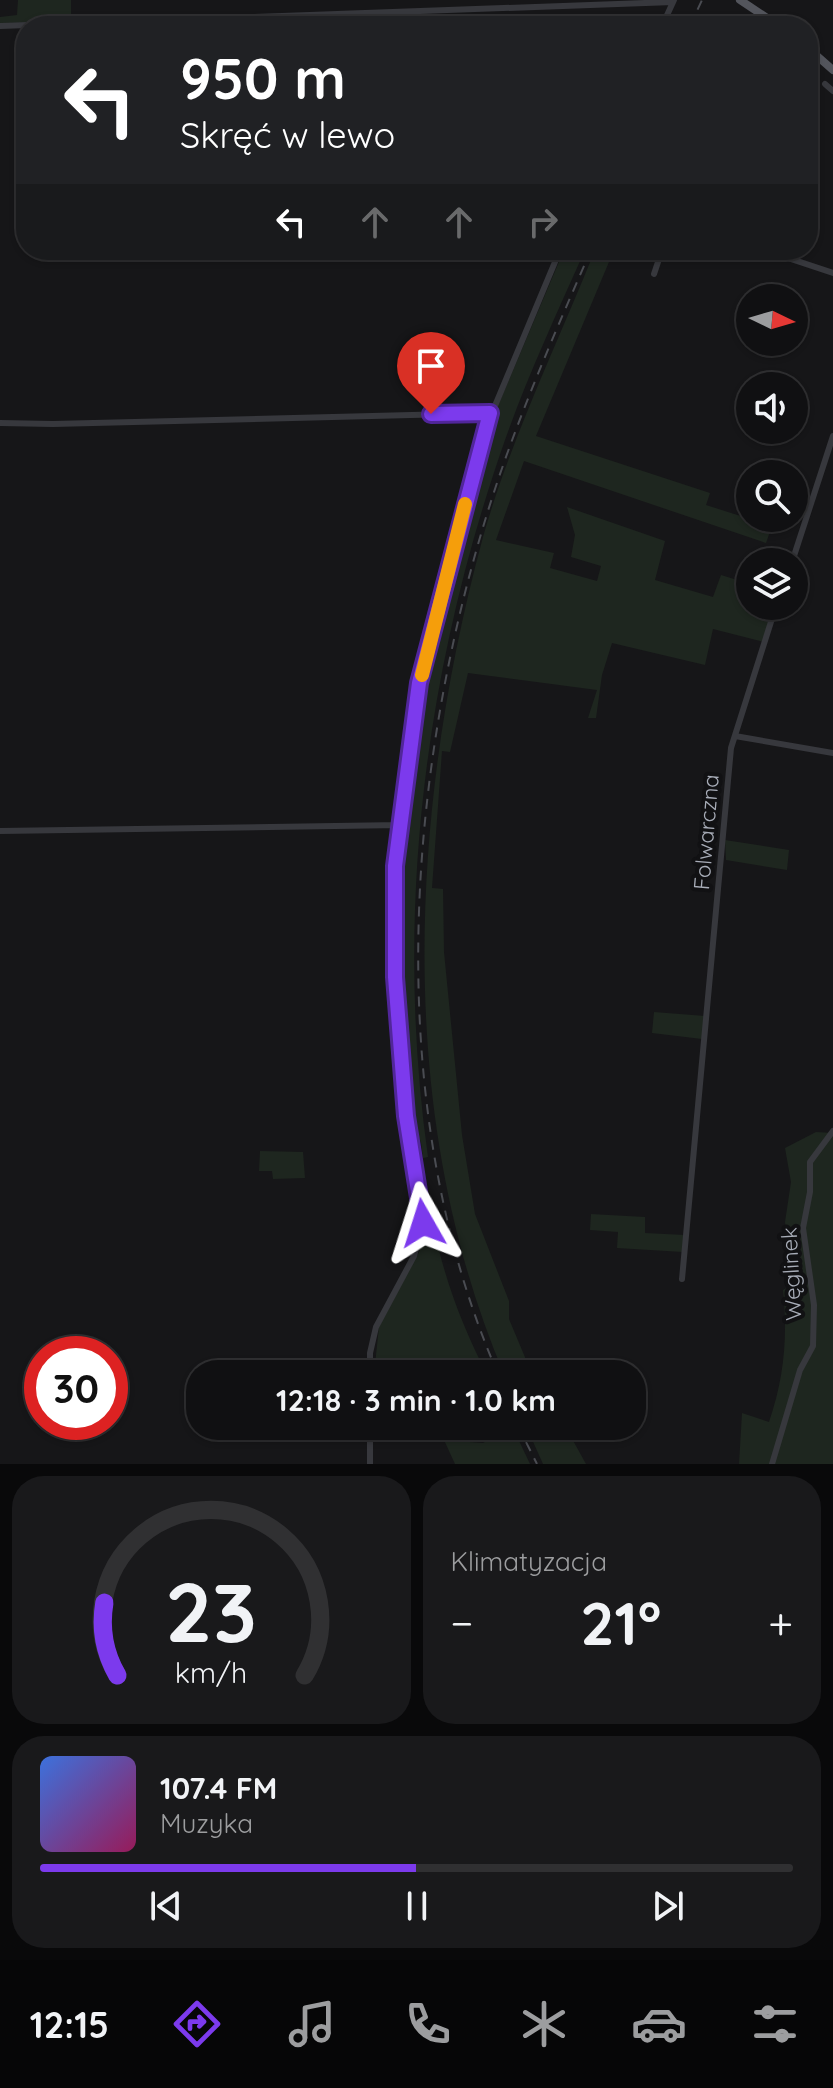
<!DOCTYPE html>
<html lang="pl">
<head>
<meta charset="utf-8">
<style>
  body { margin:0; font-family:Quicksand,sans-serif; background:#19191b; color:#f1f3f6; height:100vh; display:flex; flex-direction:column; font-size:30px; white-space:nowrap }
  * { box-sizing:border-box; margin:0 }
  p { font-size:26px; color:#9c9d9f }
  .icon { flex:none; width:44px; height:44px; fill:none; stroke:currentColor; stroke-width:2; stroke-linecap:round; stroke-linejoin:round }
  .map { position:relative; height:1464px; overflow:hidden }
  .drawer { display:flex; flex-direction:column; gap:12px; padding:12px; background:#09090a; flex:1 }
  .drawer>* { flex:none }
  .banner { position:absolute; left:16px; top:16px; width:802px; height:244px; border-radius:32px; box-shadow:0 2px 6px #0004,0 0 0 2px #303032; background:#202124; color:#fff; overflow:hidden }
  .needle { width:52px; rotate:95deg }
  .controls { position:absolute; left:736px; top:284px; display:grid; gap:16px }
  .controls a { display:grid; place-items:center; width:72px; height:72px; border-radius:50%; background:#101012; box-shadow:0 2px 6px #0004,0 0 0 2px #303032; font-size:40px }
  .speed { position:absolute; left:24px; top:1336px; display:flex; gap:16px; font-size:40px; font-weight:700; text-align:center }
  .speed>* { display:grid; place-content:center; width:104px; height:104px; border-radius:50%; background:#101012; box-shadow:0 2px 6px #0004,0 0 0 2px #303032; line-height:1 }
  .speed .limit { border:12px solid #d22; background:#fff; color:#111 }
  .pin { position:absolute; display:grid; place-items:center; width:68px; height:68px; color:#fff; margin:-82px -34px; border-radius:50% 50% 50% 0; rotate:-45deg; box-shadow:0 0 8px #0007 }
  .pin .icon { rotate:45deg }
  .me { position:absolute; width:88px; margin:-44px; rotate:354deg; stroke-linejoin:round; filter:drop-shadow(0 0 6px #0008) }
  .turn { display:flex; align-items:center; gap:28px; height:168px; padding:0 32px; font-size:36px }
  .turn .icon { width:104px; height:104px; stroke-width:2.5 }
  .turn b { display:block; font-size:56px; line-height:68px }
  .lanes { display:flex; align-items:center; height:76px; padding:0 32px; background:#0003; justify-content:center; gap:40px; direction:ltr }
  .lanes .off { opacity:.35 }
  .big { font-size:60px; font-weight:700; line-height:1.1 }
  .drawer .widget { flex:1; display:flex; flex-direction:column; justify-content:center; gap:12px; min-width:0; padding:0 28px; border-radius:32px; background:#19191b }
  .drawer .dial { align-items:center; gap:0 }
  .dial svg { height:208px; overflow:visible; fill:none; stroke:#303032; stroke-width:7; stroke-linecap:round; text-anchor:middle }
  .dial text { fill:#f1f3f6; stroke:none }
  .song { display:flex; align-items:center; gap:24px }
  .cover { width:96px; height:96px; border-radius:12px; background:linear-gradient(135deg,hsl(220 70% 55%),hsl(330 70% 35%)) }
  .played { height:8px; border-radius:4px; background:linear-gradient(90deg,#7c3aed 50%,#303032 50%) }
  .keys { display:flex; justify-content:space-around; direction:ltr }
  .heat { display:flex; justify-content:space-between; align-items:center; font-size:44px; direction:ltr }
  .drawer .tiles { flex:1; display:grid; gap:12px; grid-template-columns:1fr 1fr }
  .widget:last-child { grid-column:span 2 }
  .trip { position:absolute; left:186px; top:1360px; width:460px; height:80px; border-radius:32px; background:#101012; box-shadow:0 2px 6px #0004,0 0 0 2px #303032; font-weight:700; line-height:80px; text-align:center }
  .tab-bar { display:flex; height:128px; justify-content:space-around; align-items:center; background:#060607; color:#9c9d9f }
  .tab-bar .icon { width:56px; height:56px }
  .tab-bar .on { color:#7c3aed }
  .tab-bar b { font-size:36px; color:#f1f3f6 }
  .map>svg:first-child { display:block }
  .green { fill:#1e261f }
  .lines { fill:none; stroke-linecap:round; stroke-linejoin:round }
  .minor { stroke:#37383d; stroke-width:6 }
  .major { stroke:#53555c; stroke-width:8 }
  .rail { stroke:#4a4c52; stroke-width:2; stroke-dasharray:10 8; stroke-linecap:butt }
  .route-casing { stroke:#51269a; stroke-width:20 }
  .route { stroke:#7c3aed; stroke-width:14 }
  .slow { stroke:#f59e0b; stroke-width:14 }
  .labels { text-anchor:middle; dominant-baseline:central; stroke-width:8; stroke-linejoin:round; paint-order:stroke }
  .street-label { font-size:22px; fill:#a8adb8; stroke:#111113 }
</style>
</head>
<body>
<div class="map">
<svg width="833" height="1464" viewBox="0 0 833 1464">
  <rect width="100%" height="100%" fill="#161618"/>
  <path class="green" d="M18,0H71V22L0,23V17L17,15Z
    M564,250H585C557,313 528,375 505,440C424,671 394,915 428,1157L423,1158L421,1142L411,1120L408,1092L399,943V870L421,692L492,420Z
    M595,250H614L536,436L710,493L706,505L772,526L766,543L524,461L496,540L554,553L550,568L597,581L601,566L571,557L575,535L567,507L665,541L655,580L713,597L721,575L750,584V606H775L764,642L713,629L705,665L612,643L602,675L596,718H588L597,690L468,673L450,752L442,751L432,888L443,889L444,952L462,1135L475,1214L509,1301V1319L532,1374H504C393,1113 410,806 483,537C511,438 557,345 595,250Z
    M725,840L789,850L787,870L726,860Z
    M654,1012L705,1016L702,1039L652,1033Z
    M816,1132L833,1133V1464H739L742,1413L769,1422C784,1379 788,1336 783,1290L793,1284L785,1222L791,1182L785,1148Z
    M260,1151L303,1152L305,1178L273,1179L272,1171H259Z
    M429,1196C436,1257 459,1321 487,1374H468L463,1361L413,1362L412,1374H374L379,1327L420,1250L426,1227V1200Z
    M591,1214L645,1217V1233L685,1235L683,1252L617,1248L618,1232L590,1230Z
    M495,1426H512L530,1464H455L444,1440L483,1443L500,1434Z
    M526,1426H565L586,1464H543Z"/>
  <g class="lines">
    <path class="minor" d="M0,26L673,2
      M662,26L674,0
      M825,84L833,91
      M764,250L833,273
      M654,274L662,250
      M0,423L53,424L490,413
      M792,562L833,436
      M735,736L833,753
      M0,831L400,825
      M682,1279L731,748L776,606
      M370,1374V1353L376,1327L414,1256L423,1223L406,1116L395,939V866L415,705L487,425L560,250
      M370,1464V1426
      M772,1464L800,1370L813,1346L814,1305L803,1228L810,1192V1162L833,1131"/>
    <path class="major" d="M740,0L779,26
      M808,48L833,70"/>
    <path class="rail" d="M690,26L702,0
      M498,1374C383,1110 404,784 487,514C515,423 553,337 591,250
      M518,1426L537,1464"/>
  </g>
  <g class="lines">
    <g class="route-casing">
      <path id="route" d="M423,1223L406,1116L395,977V866L419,683L490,413L431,414"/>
    </g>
    <use href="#route" class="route"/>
    <path class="slow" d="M422,675L465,504"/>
  </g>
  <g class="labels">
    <g class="street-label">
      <text transform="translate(706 832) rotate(-85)">Folwarczna</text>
      <text transform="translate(791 1274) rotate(-93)">Węglinek</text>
    </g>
  </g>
</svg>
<div class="controls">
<a><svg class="needle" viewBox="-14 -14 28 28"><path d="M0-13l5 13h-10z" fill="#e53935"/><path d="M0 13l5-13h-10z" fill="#9c9d9f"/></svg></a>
<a><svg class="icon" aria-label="sound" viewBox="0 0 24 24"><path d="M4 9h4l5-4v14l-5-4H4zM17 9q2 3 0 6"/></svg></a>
<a><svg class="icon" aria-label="search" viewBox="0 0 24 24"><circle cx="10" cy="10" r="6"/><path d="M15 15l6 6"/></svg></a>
<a><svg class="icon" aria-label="layers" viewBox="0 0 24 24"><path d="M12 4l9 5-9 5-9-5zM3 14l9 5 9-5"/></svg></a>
</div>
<div class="speed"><div class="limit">30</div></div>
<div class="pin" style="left:431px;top:414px;background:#d93025"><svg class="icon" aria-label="arrive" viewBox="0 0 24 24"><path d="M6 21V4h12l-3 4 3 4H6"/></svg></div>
<svg class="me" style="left:423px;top:1223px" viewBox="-20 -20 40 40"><path d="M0-17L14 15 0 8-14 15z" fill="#7c3aed" stroke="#fff" stroke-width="4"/></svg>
<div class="trip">12:18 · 3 min · 1.0 km</div>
<div class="banner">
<div class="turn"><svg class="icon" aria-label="left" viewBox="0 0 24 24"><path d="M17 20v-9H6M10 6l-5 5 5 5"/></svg><div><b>950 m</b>Skręć w lewo</div></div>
<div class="lanes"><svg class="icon" aria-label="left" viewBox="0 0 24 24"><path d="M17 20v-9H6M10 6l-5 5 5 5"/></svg><svg class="icon off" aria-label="ahead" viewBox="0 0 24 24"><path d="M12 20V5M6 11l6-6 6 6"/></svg><svg class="icon off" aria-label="ahead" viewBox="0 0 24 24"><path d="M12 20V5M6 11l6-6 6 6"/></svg><svg class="icon off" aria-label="right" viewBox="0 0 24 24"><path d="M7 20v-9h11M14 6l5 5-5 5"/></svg></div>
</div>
</div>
<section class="drawer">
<div class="tiles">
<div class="widget dial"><svg viewBox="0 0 100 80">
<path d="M14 69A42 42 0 1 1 86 69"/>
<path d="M14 69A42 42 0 0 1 9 41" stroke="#7c3aed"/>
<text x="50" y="56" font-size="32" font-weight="700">23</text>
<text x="50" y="72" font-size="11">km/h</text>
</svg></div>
<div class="widget"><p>Klimatyzacja</p>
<div class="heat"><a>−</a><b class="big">21°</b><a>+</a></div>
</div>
<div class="widget">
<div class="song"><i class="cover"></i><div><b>107.4 FM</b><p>Muzyka</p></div></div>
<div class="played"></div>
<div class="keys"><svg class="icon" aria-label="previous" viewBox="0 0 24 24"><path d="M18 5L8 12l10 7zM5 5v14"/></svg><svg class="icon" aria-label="pause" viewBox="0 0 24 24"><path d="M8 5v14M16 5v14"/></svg><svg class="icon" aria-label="next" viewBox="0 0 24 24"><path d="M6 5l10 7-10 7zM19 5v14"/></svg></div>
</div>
</div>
</section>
<nav class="tab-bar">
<b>12:15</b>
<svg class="icon on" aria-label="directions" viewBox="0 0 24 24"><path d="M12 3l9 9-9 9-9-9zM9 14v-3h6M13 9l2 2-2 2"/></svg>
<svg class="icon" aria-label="music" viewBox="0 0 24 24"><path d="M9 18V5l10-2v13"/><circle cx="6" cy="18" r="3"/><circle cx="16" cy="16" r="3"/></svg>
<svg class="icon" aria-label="phone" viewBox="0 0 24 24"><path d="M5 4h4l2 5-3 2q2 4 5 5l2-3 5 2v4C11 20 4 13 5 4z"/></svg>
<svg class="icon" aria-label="climate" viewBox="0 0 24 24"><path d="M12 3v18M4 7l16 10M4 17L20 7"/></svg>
<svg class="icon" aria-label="car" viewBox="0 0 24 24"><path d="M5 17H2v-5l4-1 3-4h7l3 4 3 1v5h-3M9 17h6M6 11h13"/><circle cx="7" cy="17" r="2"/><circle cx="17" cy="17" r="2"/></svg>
<svg class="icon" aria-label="filters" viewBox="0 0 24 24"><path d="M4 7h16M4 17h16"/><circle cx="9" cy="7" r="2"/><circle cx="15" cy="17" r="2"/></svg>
</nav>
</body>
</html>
